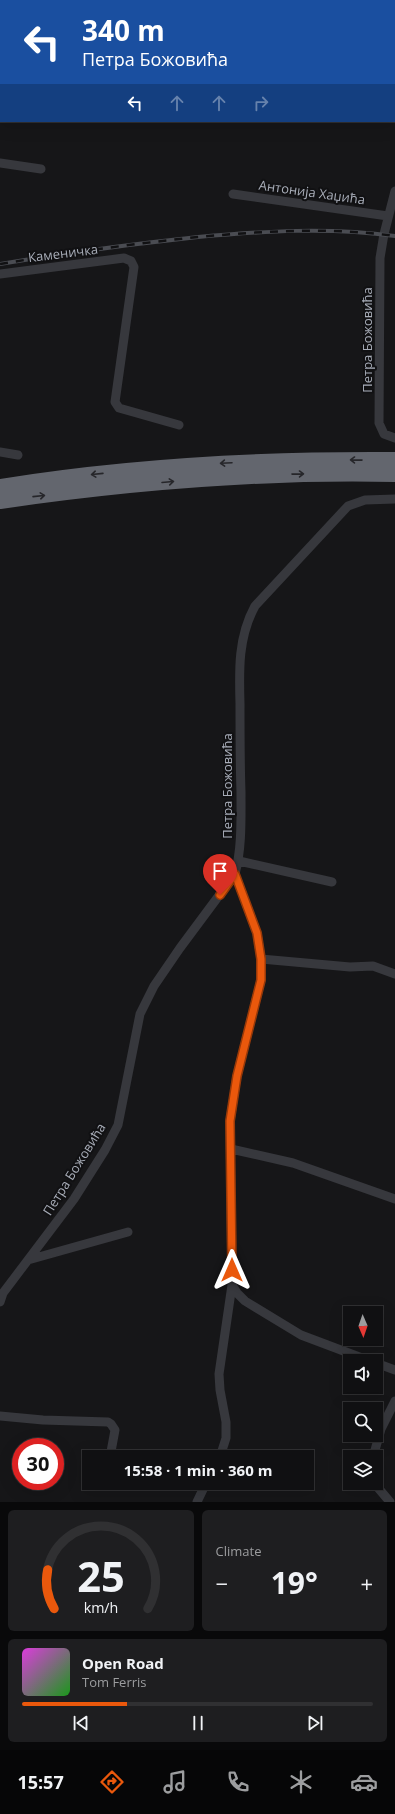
<!DOCTYPE html>
<html lang="en">
<head>
<meta charset="utf-8">
<style>
  body { margin:0; font-family:"Open Sans",sans-serif; background:#1e1e20; color:#f1f3f6; height:100vh; display:flex; flex-direction:column; font-size:15px; white-space:nowrap }
  * { box-sizing:border-box; margin:0 }
  p { font-size:13px; color:#9c9d9f }
  .icon { flex:none; width:22px; height:22px; fill:none; stroke:currentColor; stroke-width:2; stroke-linecap:round; stroke-linejoin:round }
  .map { position:relative; height:1502px; overflow:hidden }
  .side { display:flex; flex-direction:column; gap:8px; padding:8px; background:#09090a; flex:1 }
  .side>* { flex:none }
  .banner { position:absolute; left:0px; top:0px; width:395px; height:122px; box-shadow:0 4px 16px #0002,0 0 0 1px #303032; background:#1a4fa0; color:#fff; overflow:hidden }
  .needle { width:26px; rotate:178deg }
  .buttons { position:absolute; left:343px; top:1306px; display:grid; gap:8px }
  .buttons a { display:grid; place-items:center; width:40px; height:40px; border-radius:0px; background:#101012; box-shadow:0 4px 16px #0002,0 0 0 1px #303032; font-size:20px }
  .speed { position:absolute; left:12px; top:1438px; display:flex; gap:8px; font-size:20px; font-weight:700; text-align:center }
  .speed>* { display:grid; place-content:center; width:52px; height:52px; border-radius:50%; background:#101012; box-shadow:0 4px 16px #0002,0 0 0 1px #303032; line-height:1 }
  .speed .limit { border:6px solid #d22; background:#fff; color:#111 }
  .pin { position:absolute; display:grid; place-items:center; width:34px; height:34px; color:#fff; margin:-41px -17px; border-radius:50% 50% 50% 0; rotate:-45deg; box-shadow:0 0 4px #0007 }
  .pin .icon { rotate:45deg }
  .me { position:absolute; width:44px; margin:-22px; rotate:0deg; stroke-linejoin:round; filter:drop-shadow(0 0 3px #0008) }
  .turn { display:flex; align-items:center; gap:14px; height:84px; padding:0 16px; font-size:18px }
  .turn .icon { width:52px; height:52px; stroke-width:2.5 }
  .turn b { display:block; font-size:28px; line-height:34px }
  .lanes { display:flex; align-items:center; height:38px; padding:0 16px; background:#0003; justify-content:center; gap:20px; direction:ltr }
  .lanes .off { opacity:.35 }
  .big { font-size:30px; font-weight:700; line-height:1.1 }
  .side .widget { flex:1; display:flex; flex-direction:column; justify-content:center; gap:6px; min-width:0; padding:0 14px; border-radius:6px; background:#1e1e20 }
  .side .dial { align-items:center; gap:0 }
  .dial svg { height:104px; overflow:visible; fill:none; stroke:#303032; stroke-width:7; stroke-linecap:round; text-anchor:middle }
  .dial text { fill:#f1f3f6; stroke:none }
  .song { display:flex; align-items:center; gap:12px }
  .cover { width:48px; height:48px; border-radius:6px; background:linear-gradient(135deg,hsl(300 70% 55%),hsl(120 70% 35%)) }
  .played { height:4px; border-radius:2px; background:linear-gradient(90deg,#ea580c 30%,#303032 30%) }
  .keys { display:flex; justify-content:space-around; direction:ltr }
  .heat { display:flex; justify-content:space-between; align-items:center; font-size:22px; direction:ltr }
  .side .tiles { flex:1; display:grid; gap:8px; grid-template-columns:1fr 1fr }
  .widget:last-child { grid-column:span 2 }
  .trip { position:absolute; left:82px; top:1450px; width:232px; height:40px; border-radius:0px; background:#101012; box-shadow:0 4px 16px #0002,0 0 0 1px #303032; font-weight:700; line-height:40px; text-align:center }
  .tabs { display:flex; height:64px; justify-content:space-around; align-items:center; background:#060607; color:#9c9d9f }
  .tabs .icon { width:28px; height:28px }
  .tabs .on { color:#ea580c }
  .tabs b { font-size:18px; color:#f1f3f6 }
  .map>svg:first-child { display:block }
  .lines { fill:none; stroke-linecap:round; stroke-linejoin:round }
  .street { stroke:#37383d; stroke-width:9 }
  .highway { stroke:#63666e; stroke-width:16 }
  .rail-casing { stroke:#4a4c52; stroke-width:4 }
  .rail { stroke:#111113; stroke-width:2.5; stroke-dasharray:8; stroke-linecap:butt }
  .oneway { stroke:#26262a }
  .route-casing { stroke:#983908; stroke-width:10 }
  .route { stroke:#ea580c; stroke-width:7 }
  .labels { text-anchor:middle; dominant-baseline:central; stroke-width:4; stroke-linejoin:round; paint-order:stroke }
  .street-label { font-size:13px; fill:#a8adb8; stroke:#111113 }
</style>
</head>
<body>
<div class="map">
<svg width="395" height="1502" viewBox="0 0 395 1502">
  <rect width="100%" height="100%" fill="#161618"/>
  <g class="lines">
    <path class="street" d="M59,0L63,1
      M149,1V0
      M261,1V0
      M0,36L1,37
      M394,58H395
      M394,108H395
      M0,114H1
      M0,163L41,169
      M395,191L384,234L380,258L379,423L384,434L395,438
      M233,194L388,216
      M0,274L124,258L131,261L134,267L115,402L119,408L179,425
      M0,452L18,455
      M239,861L332,882
      M261,959L350,967L373,966L395,974
      M231,1149L293,1163L395,1199
      M28,1260L128,1232
      M232,1285L237,1293L245,1301L301,1335L370,1361
      M0,1302L3,1293L74,1199L105,1150L118,1125L140,1014L154,986L180,948L235,874C242,848 241,820 241,792C240,763 240,733 240,704C239,670 238,637 255,606L348,506L365,500L395,499
      M376,1363L395,1370
      M0,1416L43,1420L108,1422L111,1424L115,1430L110,1457
      M220,1457L226,1438V1422L220,1390L219,1374L232,1285L230,1121L237,1076L261,980V959L257,933L235,874
      M373,1457L381,1429L395,1401
      M374,1483L390,1502
      M197,1502L206,1483"/>
    <path class="highway" d="M0,487C131,466 263,459 395,460
      M0,501C131,482 263,471 395,474"/>
    <g class="rail-casing">
      <path id="rail" d="M0,264C66,253 132,244 198,237C264,231 329,227 395,236"/>
    </g>
    <use href="#rail" class="rail"/>
  </g>
  <defs><path id="oneway-shaft" d="M-6 0H5M1.5-3L5.5 0L1.5 3" fill="none" stroke-width="1.6" stroke-linecap="round" stroke-linejoin="round"/></defs>
  <g class="oneway">
    <use href="#oneway-shaft" transform="translate(356 460) rotate(-179)"/>
    <use href="#oneway-shaft" transform="translate(226 463) rotate(177)"/>
    <use href="#oneway-shaft" transform="translate(97 474) rotate(174)"/>
    <use href="#oneway-shaft" transform="translate(298 474) rotate(-1)"/>
    <use href="#oneway-shaft" transform="translate(168 482) rotate(-5)"/>
    <use href="#oneway-shaft" transform="translate(39 496) rotate(-6)"/>
  </g>
  <g class="lines">
    <g class="route-casing">
      <path id="route" d="M220,895L235,874L257,933L261,959V980L237,1076L230,1121L232,1270"/>
    </g>
    <use href="#route" class="route"/>
  </g>
  <g class="labels">
    <g class="street-label">
      <text transform="translate(312 192) rotate(8)">Антонија Хаџића</text>
      <text transform="translate(63 253) rotate(-7)">Каменичка</text>
      <text transform="translate(367 340) rotate(-90)">Петра Божовића</text>
      <text transform="translate(227 786) rotate(-90)">Петра Божовића</text>
      <text transform="translate(74 1169) rotate(-58)">Петра Божовића</text>
    </g>
  </g>
</svg>
<div class="buttons">
<a><svg class="needle" viewBox="-14 -14 28 28"><path d="M0-13l5 13h-10z" fill="#e53935"/><path d="M0 13l5-13h-10z" fill="#9c9d9f"/></svg></a>
<a><svg class="icon" aria-label="sound" viewBox="0 0 24 24"><path d="M4 9h4l5-4v14l-5-4H4zM17 9q2 3 0 6"/></svg></a>
<a><svg class="icon" aria-label="search" viewBox="0 0 24 24"><circle cx="10" cy="10" r="6"/><path d="M15 15l6 6"/></svg></a>
<a><svg class="icon" aria-label="layers" viewBox="0 0 24 24"><path d="M12 4l9 5-9 5-9-5zM3 14l9 5 9-5"/></svg></a>
</div>
<div class="speed"><div class="limit">30</div></div>
<div class="pin" style="left:220px;top:895px;background:#d93025"><svg class="icon" aria-label="arrive" viewBox="0 0 24 24"><path d="M6 21V4h12l-3 4 3 4H6"/></svg></div>
<svg class="me" style="left:232px;top:1270px" viewBox="-20 -20 40 40"><path d="M0-17L14 15 0 8-14 15z" fill="#ea580c" stroke="#fff" stroke-width="4"/></svg>
<div class="trip">15:58 · 1 min · 360 m</div>
<div class="banner">
<div class="turn"><svg class="icon" aria-label="left" viewBox="0 0 24 24"><path d="M17 20v-9H6M10 6l-5 5 5 5"/></svg><div><b>340 m</b>Петра Божовића</div></div>
<div class="lanes"><svg class="icon" aria-label="left" viewBox="0 0 24 24"><path d="M17 20v-9H6M10 6l-5 5 5 5"/></svg><svg class="icon off" aria-label="ahead" viewBox="0 0 24 24"><path d="M12 20V5M6 11l6-6 6 6"/></svg><svg class="icon off" aria-label="ahead" viewBox="0 0 24 24"><path d="M12 20V5M6 11l6-6 6 6"/></svg><svg class="icon off" aria-label="right" viewBox="0 0 24 24"><path d="M7 20v-9h11M14 6l5 5-5 5"/></svg></div>
</div>
</div>
<section class="side">
<div class="tiles">
<div class="widget dial"><svg viewBox="0 0 100 80">
<path d="M14 69A42 42 0 1 1 86 69"/>
<path d="M14 69A42 42 0 0 1 9 39" stroke="#ea580c"/>
<text x="50" y="56" font-size="32" font-weight="700">25</text>
<text x="50" y="72" font-size="11">km/h</text>
</svg></div>
<div class="widget"><p>Climate</p>
<div class="heat"><a>−</a><b class="big">19°</b><a>+</a></div>
</div>
<div class="widget">
<div class="song"><i class="cover"></i><div><b>Open Road</b><p>Tom Ferris</p></div></div>
<div class="played"></div>
<div class="keys"><svg class="icon" aria-label="previous" viewBox="0 0 24 24"><path d="M18 5L8 12l10 7zM5 5v14"/></svg><svg class="icon" aria-label="pause" viewBox="0 0 24 24"><path d="M8 5v14M16 5v14"/></svg><svg class="icon" aria-label="next" viewBox="0 0 24 24"><path d="M6 5l10 7-10 7zM19 5v14"/></svg></div>
</div>
</div>
</section>
<nav class="tabs">
<b>15:57</b>
<svg class="icon on" aria-label="directions" viewBox="0 0 24 24"><path d="M12 3l9 9-9 9-9-9zM9 14v-3h6M13 9l2 2-2 2"/></svg>
<svg class="icon" aria-label="music" viewBox="0 0 24 24"><path d="M9 18V5l10-2v13"/><circle cx="6" cy="18" r="3"/><circle cx="16" cy="16" r="3"/></svg>
<svg class="icon" aria-label="phone" viewBox="0 0 24 24"><path d="M5 4h4l2 5-3 2q2 4 5 5l2-3 5 2v4C11 20 4 13 5 4z"/></svg>
<svg class="icon" aria-label="climate" viewBox="0 0 24 24"><path d="M12 3v18M4 7l16 10M4 17L20 7"/></svg>
<svg class="icon" aria-label="car" viewBox="0 0 24 24"><path d="M5 17H2v-5l4-1 3-4h7l3 4 3 1v5h-3M9 17h6M6 11h13"/><circle cx="7" cy="17" r="2"/><circle cx="17" cy="17" r="2"/></svg>
</nav>
</body>
</html>
